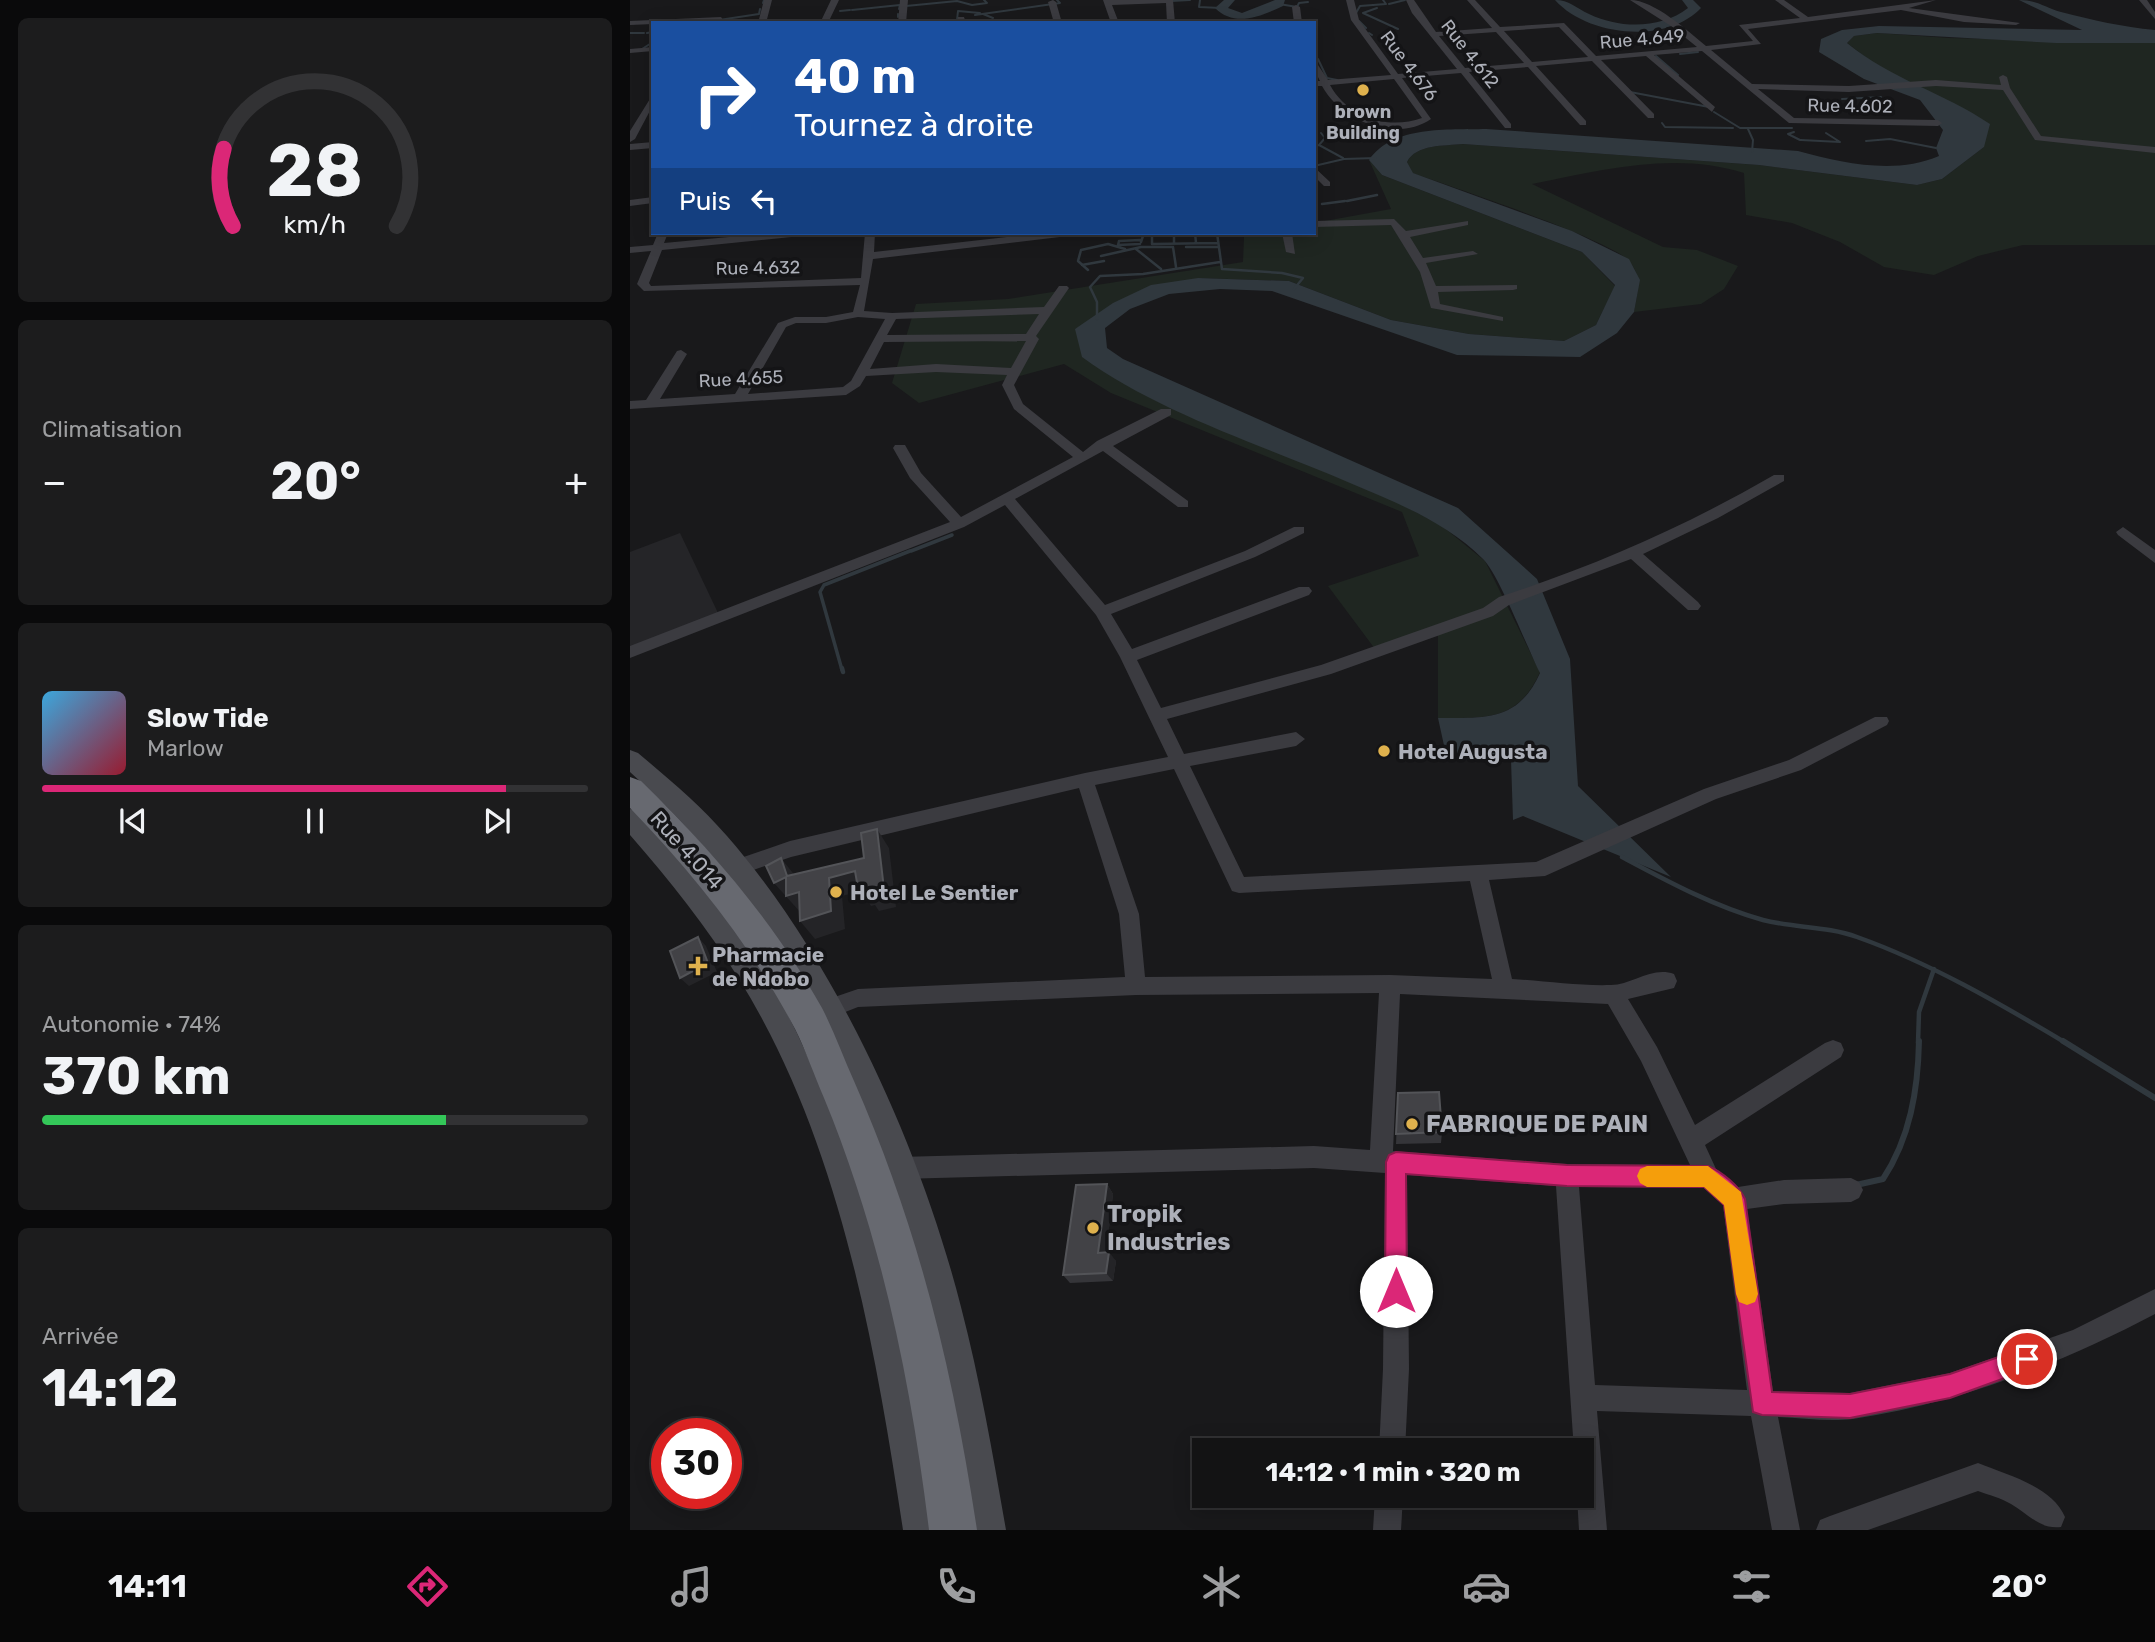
<!DOCTYPE html>
<html lang="fr">
<head>
<meta charset="utf-8">
<style>
  body { margin:0; font-family:Rubik,sans-serif; background:#1c1c1d; color:#f1f3f6; height:100vh; display:flex; flex-direction:column; font-size:26px; white-space:nowrap }
  * { box-sizing:border-box; margin:0 }
  p { font-size:23px; color:#9d9ea0 }
  .icon { flex:none; width:38px; height:38px; fill:none; stroke:currentColor; stroke-width:2; stroke-linecap:round; stroke-linejoin:round }
  .map { position:relative; flex:1; overflow:hidden }
  .sheet { display:flex; flex-direction:column; gap:18px; padding:18px; background:#0a0a0b; width:630px }
  .sheet>* { flex:none }
  .banner { position:absolute; left:21px; top:21px; width:665px; height:214px; border-radius:0px; box-shadow:0 4px 18px #0003,0 0 0 2px #323234; background:#1a4fa0; color:#fff; overflow:hidden }
  .speed { position:absolute; left:21px; top:1418px; display:flex; gap:14px; font-size:35px; font-weight:700; text-align:center }
  .speed>* { display:grid; place-content:center; width:91px; height:91px; border-radius:50%; background:#131314; box-shadow:0 4px 18px #0003,0 0 0 2px #323234; line-height:1 }
  .speed .limit { border:10px solid #d22; background:#fff; color:#111 }
  .pin { position:absolute; display:grid; place-items:center; width:60px; height:60px; color:#fff; margin:-30px; border:4px solid #fff; border-radius:50%; box-shadow:0 2px 7px #0007 }
  .me { position:absolute; width:77px; margin:-38px; rotate:0deg; stroke-linejoin:round; filter:drop-shadow(0 0 5px #0008) }
  .turn { display:flex; align-items:center; gap:24px; height:147px; padding:0 28px; font-size:32px }
  .turn .icon { width:91px; height:91px; stroke-width:2.5 }
  .turn b { display:block; font-size:49px; line-height:60px }
  .then { display:flex; align-items:center; height:66px; padding:0 28px; background:#0003; gap:14px; font-size:26px }
  .big { font-size:52px; font-weight:700; line-height:1.1 }
  .sheet .tile { flex:1; display:flex; flex-direction:column; justify-content:center; gap:10px; min-width:0; padding:0 24px; border-radius:10px; background:#1c1c1d }
  .sheet .dial { align-items:center; gap:0 }
  .dial svg { height:182px; overflow:visible; fill:none; stroke:#323234; stroke-width:7; stroke-linecap:round; text-anchor:middle }
  .dial text { fill:#f1f3f6; stroke:none }
  .song { display:flex; align-items:center; gap:21px }
  .cover { width:84px; height:84px; border-radius:10px; background:linear-gradient(135deg,hsl(200 70% 55%),hsl(350 70% 35%)) }
  .played { height:7px; border-radius:4px; background:linear-gradient(90deg,#db2777 85%,#323234 85%) }
  .keys { display:flex; justify-content:space-around; direction:ltr }
  .heat { display:flex; justify-content:space-between; align-items:center; font-size:38px; direction:ltr }
  .charge { height:10px; border-radius:5px; background:linear-gradient(90deg,#34c759 74%,#323234 0) }
  .trip { position:absolute; left:562px; top:1438px; width:402px; height:70px; border-radius:0px; background:#131314; box-shadow:0 4px 18px #0003,0 0 0 2px #323234; font-weight:700; line-height:70px; text-align:center }
  .dock { display:flex; height:112px; justify-content:space-around; align-items:center; background:#080808; color:#9d9ea0 }
  .dock .icon { width:49px; height:49px }
  .dock .active { color:#db2777 }
  .dock b { font-size:32px; color:#f1f3f6 }
  main { display:flex; flex:1; min-height:0 }
  .map>svg:first-child { display:block }
  .built { fill:#252528 }
  .green { fill:#1f2621 }
  .water { fill:#30383e }
  .lines { fill:none; stroke-linecap:round; stroke-linejoin:round }
  .stream-far4 { stroke:#30383e; stroke-width:2 }
  .stream-far3 { stroke:#30383e; stroke-width:2.5 }
  .stream-far2 { stroke:#30383e; stroke-width:3.5 }
  .stream-far1 { stroke:#30383e; stroke-width:4.5 }
  .stream { stroke:#30383e; stroke-width:6 }
  .river { fill:#30383e; fill-rule:evenodd }
  .street { fill:#3b3b40; fill-rule:evenodd }
  .secondary { fill:#494a4f; fill-rule:evenodd }
  .highway { fill:#676970; fill-rule:evenodd }
  .wall { fill:#353539 }
  .shaded-wall { fill:#242427 }
  .building { fill:#424246; stroke:#535458; stroke-width:2 }
  .route { fill:#db2777; stroke:#8e194d; stroke-width:2 }
  .slow { fill:#f59e0b }
  .poi-dot { fill:#dfb14d; stroke:#141416; stroke-width:2.5 }
  .labels { text-anchor:middle; dominant-baseline:central; stroke-width:7; stroke-linejoin:round; paint-order:stroke }
  .far-street-label { font-size:18px; fill:#adb0b9; stroke:#141416 }
  .far-poi-label { font-size:18px; font-weight:bold; fill:#adb0b9; stroke:#141416 }
  .poi-label { font-size:21px; font-weight:bold; fill:#adb0b9; stroke:#141416; text-anchor:start }
  .street-label { font-size:21px; fill:#adb0b9; stroke:#141416 }
  .near-poi-label { font-size:24px; font-weight:bold; fill:#adb0b9; stroke:#141416; text-anchor:start }
</style>
</head>
<body>
<main>
<section class="sheet">
<div class="tile dial"><svg viewBox="0 0 100 80">
<path d="M14 69A42 42 0 1 1 86 69"/>
<path d="M14 69A42 42 0 0 1 10 35" stroke="#db2777"/>
<text x="50" y="56" font-size="32" font-weight="700">28</text>
<text x="50" y="72" font-size="11">km/h</text>
</svg></div>
<div class="tile"><p>Climatisation</p>
<div class="heat"><a>−</a><b class="big">20°</b><a>+</a></div>
</div>
<div class="tile">
<div class="song"><i class="cover"></i><div><b>Slow Tide</b><p>Marlow</p></div></div>
<div class="played"></div>
<div class="keys"><svg class="icon" aria-label="previous" viewBox="0 0 24 24"><path d="M18 5L8 12l10 7zM5 5v14"/></svg><svg class="icon" aria-label="pause" viewBox="0 0 24 24"><path d="M8 5v14M16 5v14"/></svg><svg class="icon" aria-label="next" viewBox="0 0 24 24"><path d="M6 5l10 7-10 7zM19 5v14"/></svg></div>
</div>
<div class="tile"><p>Autonomie · 74%</p><b class="big">370 km</b><div class="charge"></div></div>
<div class="tile"><p>Arrivée</p><b class="big">14:12</b></div>
</section>
<div class="map">
<svg width="1525" height="1530" viewBox="0 0 1525 1530">
  <rect width="100%" height="100%" fill="#19191b"/>
  <path class="built" d="M50,533L88,613L0,648V552Z"/>
  <path class="green" d="M1247,33L1319,38L1525,43V245H1393L1348,256L1304,275L1254,267L1210,242L1162,223L1116,215L1114,173C1045,151 971,170 902,184L1033,247L1067,250L1108,266L1094,289L1071,304L1004,312C1007,293 1013,279 1000,262C985,241 817,185 782,173L777,162C786,144 815,146 833,144L1129,165L1287,185L1312,179L1354,147L1217,43L1224,36Z
    M739,160L752,175L952,252L985,286L966,325L934,341L839,334L761,320L659,281L568,278L445,329L527,401L767,502L812,526L855,561L910,672C888,722 855,718 808,718V632L745,649L698,586L789,556L772,512L481,393L434,364L289,403L262,383L286,304L378,299L613,262L614,237L635,233H684V223L761,209Z"/>
  <path class="water" d="M1389,0C1407,0 1414,7 1431,12C1463,20 1492,27 1525,30V43H1426L1247,33L1224,36L1217,43C1261,79 1314,93 1360,124L1354,147L1312,179L1287,185L1129,165L833,144C815,146 786,144 777,162L783,173L942,231L999,259L1010,280L1004,312L987,333L950,357L827,355L642,291L590,289L539,294L500,309L475,328L477,348L493,359L828,508L907,579L940,659L948,786L1041,877L893,816L883,820L881,760L817,759L808,718C855,718 888,722 910,673C898,649 868,573 853,559C816,522 767,503 720,483C634,446 527,412 452,357L445,329L483,303L521,285L568,278L659,281L761,320L839,334L934,341L966,325L985,285L952,252L752,175L739,160C763,125 818,130 856,129L1168,151C1212,163 1265,175 1309,156L1306,148L1313,130L1290,100L1234,79L1189,52L1191,39L1212,30L1249,26L1452,30Z"/>
  <g class="lines">
    <path class="stream-far4" d="M570,0L569,7L591,8
      M541,1L560,0
      M133,3L134,0
      M649,4L667,7L669,3L678,2
      M759,4L775,0
      M276,9V6L327,1L342,5L357,3L354,0
      M222,10L270,5L269,9
      M210,11L220,10
      M726,13L730,6L756,4L753,0
      M733,13L768,29
      M733,13L747,8
      M268,14V17
      M353,14L363,18
      M345,15L430,3L427,0
      M89,20L129,14L130,9
      M327,20L328,11L350,13
      M729,21L736,28
      M0,33H14
      M17,33L23,32
      M739,33L742,35
      M12,49L23,42
      M1050,54L1068,52
      M1026,56L1048,75
      M688,59L697,78L707,80
      M1000,92L1079,107
      M1212,99L1251,97
      M1084,112L1110,128H1162
      M1032,123L1035,127L1103,128
      M1118,129L1123,140L1122,152
      M1164,132L1158,134L1170,140
      M1171,140L1210,142L1196,133
      M1236,141L1260,139L1306,148
      M689,145L695,138L691,133
      M684,146L689,145L713,158
      M684,166L714,159L746,158"/>
    <path class="stream-far3" d="M717,201L747,195
      M692,204L715,201
      M522,233V244L588,243
      M544,233V244
      M565,233L566,243
      M587,233L592,269L652,273L673,278L664,289
      M510,240L489,241L488,245L510,244
      M511,242L514,233
      M556,247H589
      M506,249L531,269
      M471,256L511,247H543L546,267
      M452,265L474,261
      M458,270L448,261L451,250L478,244L495,249
      M467,319V302L460,287L470,276L513,274L590,262"/>
    <path class="stream-far2" d="M281,551L322,535
      M212,670L190,592L194,585L280,551"/>
    <path class="stream-far1" d="M212,668L213,672
      M992,857C1037,881 1083,906 1133,920C1164,928 1197,926 1227,937C1300,963 1369,1003 1436,1043
      M1288,1043L1289,1012L1304,969"/>
    <path class="stream" d="M1433,1041L1525,1098
      M1226,1185L1253,1179C1280,1138 1288,1090 1289,1041"/>
    <path class="river" d="M594,0H605L598,8L612,13L645,0H655L653,6C631,16 605,28 585,8Z
      M925,0C939,0 946,8 959,14C990,29 1031,29 1058,8L1052,0H1063L1071,8C1036,45 957,36 925,0Z"/>
    <path class="street" d="M134,0H142L136,23H128Z
      M201,0H209L198,23H190Z
      M270,0H278L276,23H268Z
      M423,0L426,2L432,23H424L418,2Z
      M473,0H543L545,23H537L536,3L482,5L489,23H481Z
      M716,0H724L729,20L768,74L827,69L782,13L776,0H784L806,32L862,28L837,0H845L870,27L934,23L966,56L1067,47L1041,26L1000,0C1024,0 1058,31 1076,46L1123,41L1109,25L1170,18L1145,0H1154L1178,17L1306,0L1279,8L1390,23L1386,25L1334,22L1271,10L1118,29L1131,44L1081,50L1122,84L1219,86L1306,80L1371,85L1369,77L1373,75L1377,77L1380,88L1411,136L1525,147V153L1405,140L1373,90L1306,86L1219,92L1128,89L1164,118L1308,120L1312,123L1308,126L1159,123L1072,51L1024,55L1085,107L1082,112L1016,56L971,60L1024,114V118H1018L962,61L906,66L956,121V125H950L898,67L839,72L881,124V128H875L831,73L772,78L801,119C766,143 711,121 692,86H684V81H690L684,69V59L698,80L761,75L721,20ZM929,27L958,57L902,62L874,31ZM866,32L894,63L835,68L809,36ZM764,79L792,118C758,130 718,118 700,85Z
      M1509,0H1517L1525,12V19Z
      M666,5L670,7L672,23H664L662,7Z
      M91,17L94,21L0,25V21Z
      M328,17H334L336,23H328Z
      M23,47V51L0,53V49Z
      M23,94V105L5,139L0,142V131Z
      M23,142V148L0,150V144Z
      M684,167L700,182V186H694L684,176Z
      M23,197V203L0,206V200Z
      M764,219L776,231L838,221V225L780,237L793,258L843,251L848,254L796,263L806,286L887,285V289L883,290L808,292L810,304L873,317V321L801,308L790,272L761,225L684,227V221Z
      M28,233H38L34,243L142,233H176L171,236L32,250L19,283L21,286L231,278L235,233H245L244,252L413,233H443L438,236L243,259L234,311L262,313L414,307L429,286H437L439,288L406,336L409,339L384,385L393,404L453,452L467,441L531,409H541V415L483,446L558,501V507H548L473,451L385,499L475,605L615,551L664,527H674V533L625,557L481,614L502,649L669,587H679L682,591L679,595L507,660L531,708L691,665L853,608L869,597C965,566 1056,526 1144,475H1154V481L1088,518L1013,554L1068,602L1071,606L1068,610H1058L1001,559L879,605L863,616L701,674L537,719L554,754L666,732L675,739L666,746L560,766L614,877L906,862L1074,789L1159,760L1245,717H1257L1259,721L1257,725L1171,770L1086,799L915,876L859,880L882,979C914,981 949,986 981,985C1002,985 1022,966 1044,974L1047,981L1044,988L998,999L1027,1047L1065,1125L1195,1043L1203,1040L1211,1043L1214,1050L1211,1057L1075,1145L1086,1169L1108,1187L1154,1180L1221,1178L1229,1182L1233,1190L1229,1198L1221,1202L1154,1204L1117,1209L1143,1391L1220,1393L1320,1373L1443,1330L1525,1289V1314C1430,1364 1329,1403 1223,1419C1199,1422 1172,1418 1148,1417L1170,1530H1142L1121,1416L967,1411L977,1530H949L947,1496H952V1451H944L926,1186L777,1175L779,1369L775,1451H749L753,1369L755,1173L684,1168L270,1179L262,1176L259,1168L262,1160L270,1157L684,1146L740,1150L749,993L506,995L228,1007L200,1018L193,1015L190,1008L193,1001L228,989L495,977L489,914L449,788L161,857L109,875L102,873L100,867L102,861L160,841L455,773L538,757L490,657L466,615L375,505L334,527L0,658V646L320,522L280,478L263,448L265,445H275L291,473L331,517L443,457L384,409L372,385L377,375L306,372L236,376L230,386L216,395L0,409V401L16,400L47,351L51,350L57,354L30,399L105,394L148,323L165,317H196L223,312L230,285L14,291L7,284L21,251L0,253V247L23,245ZM409,314L396,334L257,335L266,319ZM228,317L255,319L221,381L213,387L118,394L156,327L166,323H196ZM396,341L381,368L306,364L240,369L254,342ZM544,769L602,891L609,893L840,881L862,979L760,975L515,977L509,914L465,785ZM770,994L978,1004L1011,1061L1060,1165L937,1164L763,1151ZM949,1187L1074,1188L1093,1205L1117,1390L965,1385Z
      M652,233H662L665,254L656,252Z
      M1493,527L1525,550V563L1488,535L1486,532Z
      M1348,1463C1377,1475 1422,1486 1435,1517L1431,1527C1410,1530 1397,1513 1381,1504C1371,1498 1359,1495 1348,1491L1238,1530H1186L1190,1520L1200,1516Z
      M745,1496H773L771,1530H743Z"/>
    <path class="secondary" d="M0,750L8,753C39,779 70,805 97,836C206,961 290,1146 331,1307C350,1380 363,1455 376,1530H340C328,1455 317,1379 299,1306C251,1107 154,908 0,772Z
      M0,809L8,812C52,860 92,907 128,961C154,1003 175,1049 194,1094C253,1234 284,1381 309,1530H273C245,1345 210,1141 109,979C77,927 40,881 0,835Z"/>
    <path class="highway" d="M0,777L11,781C80,848 145,923 192,1008C204,1031 213,1057 224,1081C289,1229 323,1371 347,1530H299C281,1382 251,1236 194,1098C184,1075 176,1051 165,1029C122,947 64,874 0,808Z"/>
  </g>
  <path class="wall" d="M768,1093L812,1132L811,1143L766,1144Z
    M477,1184L483,1194L476,1253L486,1261L483,1281L440,1283L433,1275Z"/>
  <path class="shaded-wall" d="M247,829L259,848L266,907L249,911L245,905L241,906L231,891L212,896L215,929L185,939L170,921L199,878L225,871L238,889Z
    M151,858L166,877L157,876Z
    M156,877L184,910L171,913L144,883Z
    M68,937L76,946L87,972L59,986L50,978Z
    M477,1184L483,1194L475,1262L468,1253Z
    M479,1252L486,1261L483,1281L476,1273Z"/>
  <path class="building" d="M247,829L254,889L236,893L235,887L228,888L225,871L199,878L201,911L170,921L169,892L156,896V877L144,883L136,866L151,858L157,876L234,858L231,833Z
    M68,937L78,963L50,978L40,951Z
    M809,1092L812,1132L766,1134L768,1093Z
    M477,1184L468,1253L479,1252L476,1273L433,1275L446,1185Z"/>
  <path class="route" d="M766,1152L937,1165L1078,1166C1092,1172 1109,1186 1115,1199L1142,1392L1220,1394L1320,1374L1397,1347L1405,1351L1409,1359L1405,1367L1320,1398L1220,1418L1132,1415L1123,1412L1094,1205L1074,1187L937,1186L776,1174L777,1291L774,1299L766,1302L758,1299L755,1291L756,1162L759,1155Z"/>
  <path class="slow" d="M1017,1166H1078L1111,1192L1128,1294L1125,1302L1117,1305L1109,1302L1106,1294L1094,1205L1074,1187H1017L1010,1183L1007,1176L1010,1169Z"/>
  <g class="poi-dot">
    <circle cx="733" cy="90" r="7"/>
    <circle cx="754" cy="751" r="7"/>
    <circle cx="206" cy="892" r="7"/>
    <path d="M64.5 955.5h7v7h7v7h-7v7h-7v-7h-7v-7h7z"/>
    <circle cx="782" cy="1124" r="7"/>
    <circle cx="463" cy="1228" r="7"/>
  </g>
  <g class="labels">
    <g class="far-street-label">
      <text transform="translate(1012 39) rotate(-5)">Rue 4.649</text>
      <text transform="translate(840 54) rotate(52)">Rue 4.612</text>
      <text transform="translate(779 66) rotate(53)">Rue 4.676</text>
      <text transform="translate(1220 106) rotate(1)">Rue 4.602</text>
      <text transform="translate(128 268) rotate(-1)">Rue 4.632</text>
      <text transform="translate(111 379) rotate(-3)">Rue 4.655</text>
    </g>
    <g class="far-poi-label">
      <text x="733" y="112">brown<tspan x="733" dy="21">Building</tspan></text>
    </g>
    <g class="poi-label">
      <text x="768" y="751">Hotel Augusta</text>
      <text x="220" y="892">Hotel Le Sentier</text>
      <text x="82" y="954">Pharmacie<tspan x="82" dy="24">de Ndobo</tspan></text>
    </g>
    <g class="street-label">
      <text transform="translate(57 850) rotate(48)">Rue 4.014</text>
    </g>
    <g class="near-poi-label">
      <text x="796" y="1124">FABRIQUE DE PAIN</text>
      <text x="477" y="1214">Tropik<tspan x="477" dy="28">Industries</tspan></text>
    </g>
  </g>
</svg>
<div class="speed"><div class="limit">30</div></div>
<div class="pin" style="left:1397px;top:1359px;background:#d93025"><svg class="icon" aria-label="arrive" viewBox="0 0 24 24"><path d="M6 21V4h12l-3 4 3 4H6"/></svg></div>
<svg class="me" style="left:766px;top:1291px" viewBox="-20 -20 40 40"><circle r="19" fill="#fff"/><path d="M0-13L10 11 0 6-10 11z" fill="#db2777"/></svg>
<div class="trip">14:12 · 1 min · 320 m</div>
<div class="banner">
<div class="turn"><svg class="icon" aria-label="right" viewBox="0 0 24 24"><path d="M7 20v-9h11M14 6l5 5-5 5"/></svg><div><b>40 m</b>Tournez à droite</div></div>
<div class="then">Puis<svg class="icon" aria-label="left" viewBox="0 0 24 24"><path d="M17 20v-9H6M10 6l-5 5 5 5"/></svg></div>
</div>
</div>
</main>
<nav class="dock">
<b>14:11</b>
<svg class="icon active" aria-label="directions" viewBox="0 0 24 24"><path d="M12 3l9 9-9 9-9-9zM9 14v-3h6M13 9l2 2-2 2"/></svg>
<svg class="icon" aria-label="music" viewBox="0 0 24 24"><path d="M9 18V5l10-2v13"/><circle cx="6" cy="18" r="3"/><circle cx="16" cy="16" r="3"/></svg>
<svg class="icon" aria-label="phone" viewBox="0 0 24 24"><path d="M5 4h4l2 5-3 2q2 4 5 5l2-3 5 2v4C11 20 4 13 5 4z"/></svg>
<svg class="icon" aria-label="climate" viewBox="0 0 24 24"><path d="M12 3v18M4 7l16 10M4 17L20 7"/></svg>
<svg class="icon" aria-label="car" viewBox="0 0 24 24"><path d="M5 17H2v-5l4-1 3-4h7l3 4 3 1v5h-3M9 17h6M6 11h13"/><circle cx="7" cy="17" r="2"/><circle cx="17" cy="17" r="2"/></svg>
<svg class="icon" aria-label="filters" viewBox="0 0 24 24"><path d="M4 7h16M4 17h16"/><circle cx="9" cy="7" r="2"/><circle cx="15" cy="17" r="2"/></svg>
<b>20°</b>
</nav>
</body>
</html>
